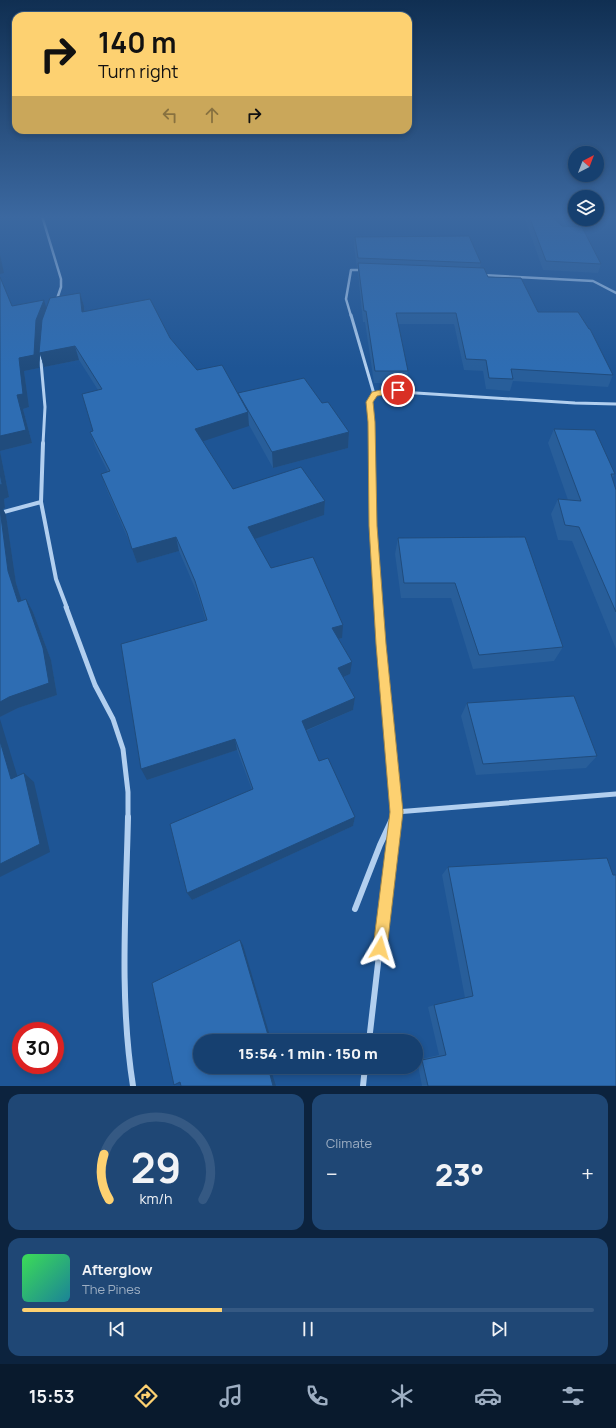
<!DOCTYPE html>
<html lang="en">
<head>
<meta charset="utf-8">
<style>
  body { margin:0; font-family:Manrope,sans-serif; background:#1f4775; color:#f1f3f6; height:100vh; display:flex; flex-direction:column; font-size:15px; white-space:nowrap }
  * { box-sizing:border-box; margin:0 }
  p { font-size:13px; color:#9eafc3 }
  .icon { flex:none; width:22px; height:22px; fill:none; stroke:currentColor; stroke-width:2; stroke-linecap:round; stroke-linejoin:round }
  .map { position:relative; height:1086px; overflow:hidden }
  .drawer { display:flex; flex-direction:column; gap:8px; padding:8px; background:#0c233e; flex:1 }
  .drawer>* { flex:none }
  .banner { position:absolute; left:12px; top:12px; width:400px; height:122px; border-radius:12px; box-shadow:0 2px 6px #0003,0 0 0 1px #355983; background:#fdd171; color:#111; overflow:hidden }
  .needle { width:26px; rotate:42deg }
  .fabs { position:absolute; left:568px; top:146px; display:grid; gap:8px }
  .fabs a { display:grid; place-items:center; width:36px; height:36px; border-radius:50%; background:#164070; box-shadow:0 2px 6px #0003,0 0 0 1px #355983; font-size:20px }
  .speed { position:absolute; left:12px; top:1022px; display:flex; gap:8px; font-size:20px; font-weight:700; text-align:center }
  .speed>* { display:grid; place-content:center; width:52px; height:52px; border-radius:50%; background:#164070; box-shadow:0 2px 6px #0003,0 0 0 1px #355983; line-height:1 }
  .speed .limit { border:6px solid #d22; background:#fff; color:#111 }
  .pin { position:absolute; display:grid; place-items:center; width:34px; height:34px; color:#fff; margin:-17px; border:2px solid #fff; border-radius:50%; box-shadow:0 1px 4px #0007 }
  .me { position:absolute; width:44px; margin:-22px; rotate:7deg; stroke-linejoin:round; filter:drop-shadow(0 0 3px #0008) }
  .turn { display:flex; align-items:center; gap:14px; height:84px; padding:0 20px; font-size:18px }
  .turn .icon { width:52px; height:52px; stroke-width:2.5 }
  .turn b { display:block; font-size:28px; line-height:34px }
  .lanes { display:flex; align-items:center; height:38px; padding:0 20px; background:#0003; justify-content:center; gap:20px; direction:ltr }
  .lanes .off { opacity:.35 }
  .big { font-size:30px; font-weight:800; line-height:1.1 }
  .drawer .tile { flex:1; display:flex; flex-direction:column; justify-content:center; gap:6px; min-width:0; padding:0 14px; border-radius:12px; background:#1f4775 }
  .drawer .dial { align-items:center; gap:0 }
  .dial svg { height:104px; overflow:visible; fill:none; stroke:#355983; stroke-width:7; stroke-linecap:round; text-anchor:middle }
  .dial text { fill:#f1f3f6; stroke:none }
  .song { display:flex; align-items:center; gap:12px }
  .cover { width:48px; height:48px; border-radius:6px; background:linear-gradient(135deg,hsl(130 70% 55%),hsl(190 70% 35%)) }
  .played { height:4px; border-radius:2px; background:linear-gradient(90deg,#fdd171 35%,#355983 35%) }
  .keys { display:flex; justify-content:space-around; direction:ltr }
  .heat { display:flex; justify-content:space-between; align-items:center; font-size:22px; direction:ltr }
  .drawer .tiles { flex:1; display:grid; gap:8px; grid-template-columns:1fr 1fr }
  .tile:last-child { grid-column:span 2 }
  .trip { position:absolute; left:193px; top:1034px; width:230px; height:40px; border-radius:20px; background:#164070; box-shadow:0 2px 6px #0003,0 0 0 1px #355983; font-weight:800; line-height:40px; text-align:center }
  .tab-bar { display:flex; height:64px; justify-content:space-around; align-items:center; background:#091a2d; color:#9eafc3 }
  .tab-bar .icon { width:28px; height:28px }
  .tab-bar .active { color:#fdd171 }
  .tab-bar b { font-size:18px; color:#f1f3f6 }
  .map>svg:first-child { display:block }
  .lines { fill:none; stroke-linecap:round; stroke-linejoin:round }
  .minor-far4 { stroke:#b2cfef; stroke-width:2.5 }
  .minor-far3 { stroke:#b2cfef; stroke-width:3 }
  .minor-far2 { stroke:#b2cfef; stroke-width:4 }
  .minor-far1 { stroke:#b2cfef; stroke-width:5 }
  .minor { stroke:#b2cfef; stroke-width:6 }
  .wall { fill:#285e9a }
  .shaded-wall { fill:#204c7d }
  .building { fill:#2e6db3; stroke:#204c7d }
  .route { fill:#fdd171; stroke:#a48849 }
</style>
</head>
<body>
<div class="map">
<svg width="616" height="1086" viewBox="0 0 616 1086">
  <rect width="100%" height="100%" fill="#1e5595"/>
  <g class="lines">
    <path class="minor-far4" d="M42,216L61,279V287L56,302
      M482,275L593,281L616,293
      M351,316L346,299L351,270H363"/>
    <path class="minor-far3" d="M351,315L374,394
      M42,354L41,362L45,407L43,444
      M372,444V422L369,402L374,394L385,391L575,403L616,404"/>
    <path class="minor-far2" d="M43,443L41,502L56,579L67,608
      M372,443L373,526L379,608
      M0,513L41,502"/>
    <path class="minor-far1" d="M66,607L95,685L113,719L123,749L128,792V818
      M378,607L395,818
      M396,812L616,794
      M393,818L394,815"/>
    <path class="minor" d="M128,817C126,906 119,998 133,1086
      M355,909L380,845L393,817
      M369,1041L395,817
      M363,1086L365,1067"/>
  </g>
  <path class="wall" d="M524,216H551L601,264L598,273L543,270Z
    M355,237L481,263L480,268L488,277L538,312L613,375L608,387L513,381L510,391L486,389L483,371L464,370L454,324H398L408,371L406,383H374L365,322H363L358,273V268H357L354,246Z
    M0,277L12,306L47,308L80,293L84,306L85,311L170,338L197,370L239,395L238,393L322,403L349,432L348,448L273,468L249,425L203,441L233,489L325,501L324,515L254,539L271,568L342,638L338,639L350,674L344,677L355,698L353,710L306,731L319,761L355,817L353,826L192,900L187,893L252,790L237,750L147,780L206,621L198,595L179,551L137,563L129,541L106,488L101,474L108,472L95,446L90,432L93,431L98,390L79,360L44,367L40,354L39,368L24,371L29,407L23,409L32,443L0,451L9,497L4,499L5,508L3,509L6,515L16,583L21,601L33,612L51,660L57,695L18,708L0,717Z
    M554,429L615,474L612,479L616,490V649L572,541L558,540L551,514L558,499L568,500L548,443Z
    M398,538L563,647L554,661L473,669L451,598H401L395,554Z
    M467,703L597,756L586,768L476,775L461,716Z
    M448,867L616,1086H422L417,1060L439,1055L428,1007L434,1005L465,998L442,875Z"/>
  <path class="shaded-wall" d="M0,255L4,273L0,274Z
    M80,293L84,306L86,325L82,312Z
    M44,300L48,313L75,346L79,360L44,367L40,354L39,368L24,371L29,407L23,409L32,443L0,451L9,497L4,499L5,508L3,509L6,515L16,583L26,615L18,602L8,571L0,510V436L17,395L19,358L36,320Z
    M248,412L249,426L198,443L195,429Z
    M349,432L348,448L273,468L272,452Z
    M325,501L324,515L249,541L248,527Z
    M176,537L179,551L137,563L132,549Z
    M26,599L33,612L51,660L57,695L18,708L0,717V702L9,697Z
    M343,625L342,638L331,641L332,628Z
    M352,662L350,674L337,680L338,668Z
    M355,698L353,710L302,732V721Z
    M0,719L21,788L11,779L0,741Z
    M235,739L237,750L147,780L141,769Z
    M24,773L34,782L50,852L0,877V864Z
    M355,817L353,826L192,900L187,893Z
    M240,940L243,945L270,1036L262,1040L263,1041H261Z
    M268,1067H270L276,1086H273Z"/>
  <path class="building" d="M529,216H551L562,226L582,227L601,264L546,261Z
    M469,236L481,263L358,258L355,237Z
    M358,263L484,268L488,277L521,278L538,312H578L589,329H590L613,375L511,369L513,379L489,378L486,360L466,359L456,313H396L408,371H375L366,311H364Z
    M0,277L12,306L44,300L36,320L34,355L19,358L23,394L17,395L26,430L0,436Z
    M80,293L82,312L150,299L170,338L197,370L222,365L248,412L195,429L233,489L301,467L325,501L248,527L271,568L313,557L343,625L332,628L352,662L338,668L355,698L302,721L319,761L328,758L355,817L187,893L170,824L253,789L235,739L141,769L121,644L207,620L195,581L176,537L132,549L127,533L101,474L110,471L90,432L93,431L82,394L102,389L75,346L39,353L42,320L50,298Z
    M304,378L322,403L328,402L349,432L272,452L238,393Z
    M554,429L595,430L615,474H611L616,490V612L579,527L565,525L558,499L581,501Z
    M0,473L2,484L0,485Z
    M0,509L8,571L18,602L26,599L43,648L49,683L9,697L0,702Z
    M525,537L563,647L479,655L455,583H404L398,538Z
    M574,696L597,756L483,764L467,703Z
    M0,741L11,779L24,773L40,844L0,864Z
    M607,858L613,875H616V1086H428L422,1060L446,1055L434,1005L473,996L448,867Z
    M240,940L268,1035L260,1039L261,1041H200V1067H268L273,1086H181L180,1082L174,1085L152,983Z"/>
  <linearGradient id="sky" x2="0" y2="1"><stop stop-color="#102f52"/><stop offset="0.59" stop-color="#3b68a0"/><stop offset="1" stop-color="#3b68a0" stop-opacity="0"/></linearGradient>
  <rect width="616" height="368" fill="url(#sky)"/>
  <path class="route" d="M398,388L401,390L400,392L377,396L373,402L375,422L377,526L386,644L403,812L387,948L385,953L380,955L375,953L373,948L390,812L376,644L369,526L368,422L366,402L372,392L385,389Z"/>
</svg>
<div class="fabs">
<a><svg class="needle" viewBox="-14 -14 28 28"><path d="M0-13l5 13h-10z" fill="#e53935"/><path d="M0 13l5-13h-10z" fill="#9eafc3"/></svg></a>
<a><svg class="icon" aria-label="layers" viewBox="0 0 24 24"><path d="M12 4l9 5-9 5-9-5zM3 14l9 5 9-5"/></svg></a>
</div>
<div class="speed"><div class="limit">30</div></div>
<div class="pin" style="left:398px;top:390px;background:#d93025"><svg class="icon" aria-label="arrive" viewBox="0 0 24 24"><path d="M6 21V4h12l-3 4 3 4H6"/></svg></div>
<svg class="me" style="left:380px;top:948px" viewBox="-20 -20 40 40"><path d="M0-17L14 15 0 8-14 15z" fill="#fdd171" stroke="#fff" stroke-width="4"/></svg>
<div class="trip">15:54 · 1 min · 150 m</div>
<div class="banner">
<div class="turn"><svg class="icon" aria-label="right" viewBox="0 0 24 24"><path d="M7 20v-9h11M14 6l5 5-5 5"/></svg><div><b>140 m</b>Turn right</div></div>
<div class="lanes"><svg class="icon off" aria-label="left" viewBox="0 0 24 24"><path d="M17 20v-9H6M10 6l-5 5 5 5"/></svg><svg class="icon off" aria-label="ahead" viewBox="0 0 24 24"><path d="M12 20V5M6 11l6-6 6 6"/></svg><svg class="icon" aria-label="right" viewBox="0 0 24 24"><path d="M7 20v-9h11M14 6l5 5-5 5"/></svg></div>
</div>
</div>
<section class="drawer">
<div class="tiles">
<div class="tile dial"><svg viewBox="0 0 100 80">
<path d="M14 69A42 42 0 1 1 86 69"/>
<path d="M14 69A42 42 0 0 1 10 34" stroke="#fdd171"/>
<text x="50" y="56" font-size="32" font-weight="700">29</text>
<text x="50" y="72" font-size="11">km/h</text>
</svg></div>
<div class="tile"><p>Climate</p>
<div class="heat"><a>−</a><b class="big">23°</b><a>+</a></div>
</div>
<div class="tile">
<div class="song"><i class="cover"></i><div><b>Afterglow</b><p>The Pines</p></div></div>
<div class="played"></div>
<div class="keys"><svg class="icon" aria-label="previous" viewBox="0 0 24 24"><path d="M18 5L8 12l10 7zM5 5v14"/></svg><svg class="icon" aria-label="pause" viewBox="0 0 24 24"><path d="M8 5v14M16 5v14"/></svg><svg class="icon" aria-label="next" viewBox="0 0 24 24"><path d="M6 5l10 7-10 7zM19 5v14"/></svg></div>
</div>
</div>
</section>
<nav class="tab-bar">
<b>15:53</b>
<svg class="icon active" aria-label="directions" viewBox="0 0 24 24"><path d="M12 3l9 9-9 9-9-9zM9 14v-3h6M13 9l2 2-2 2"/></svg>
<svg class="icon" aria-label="music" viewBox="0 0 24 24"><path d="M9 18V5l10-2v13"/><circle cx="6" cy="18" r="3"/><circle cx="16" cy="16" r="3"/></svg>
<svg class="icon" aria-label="phone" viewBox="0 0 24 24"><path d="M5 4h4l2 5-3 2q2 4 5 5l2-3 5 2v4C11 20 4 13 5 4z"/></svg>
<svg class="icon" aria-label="climate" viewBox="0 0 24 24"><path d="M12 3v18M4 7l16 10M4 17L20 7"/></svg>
<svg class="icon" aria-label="car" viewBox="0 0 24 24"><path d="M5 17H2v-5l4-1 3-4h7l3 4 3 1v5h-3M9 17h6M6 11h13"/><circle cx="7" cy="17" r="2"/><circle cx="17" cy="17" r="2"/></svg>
<svg class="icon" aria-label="filters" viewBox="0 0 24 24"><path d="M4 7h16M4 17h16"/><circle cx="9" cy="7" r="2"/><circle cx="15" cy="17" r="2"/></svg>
</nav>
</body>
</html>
